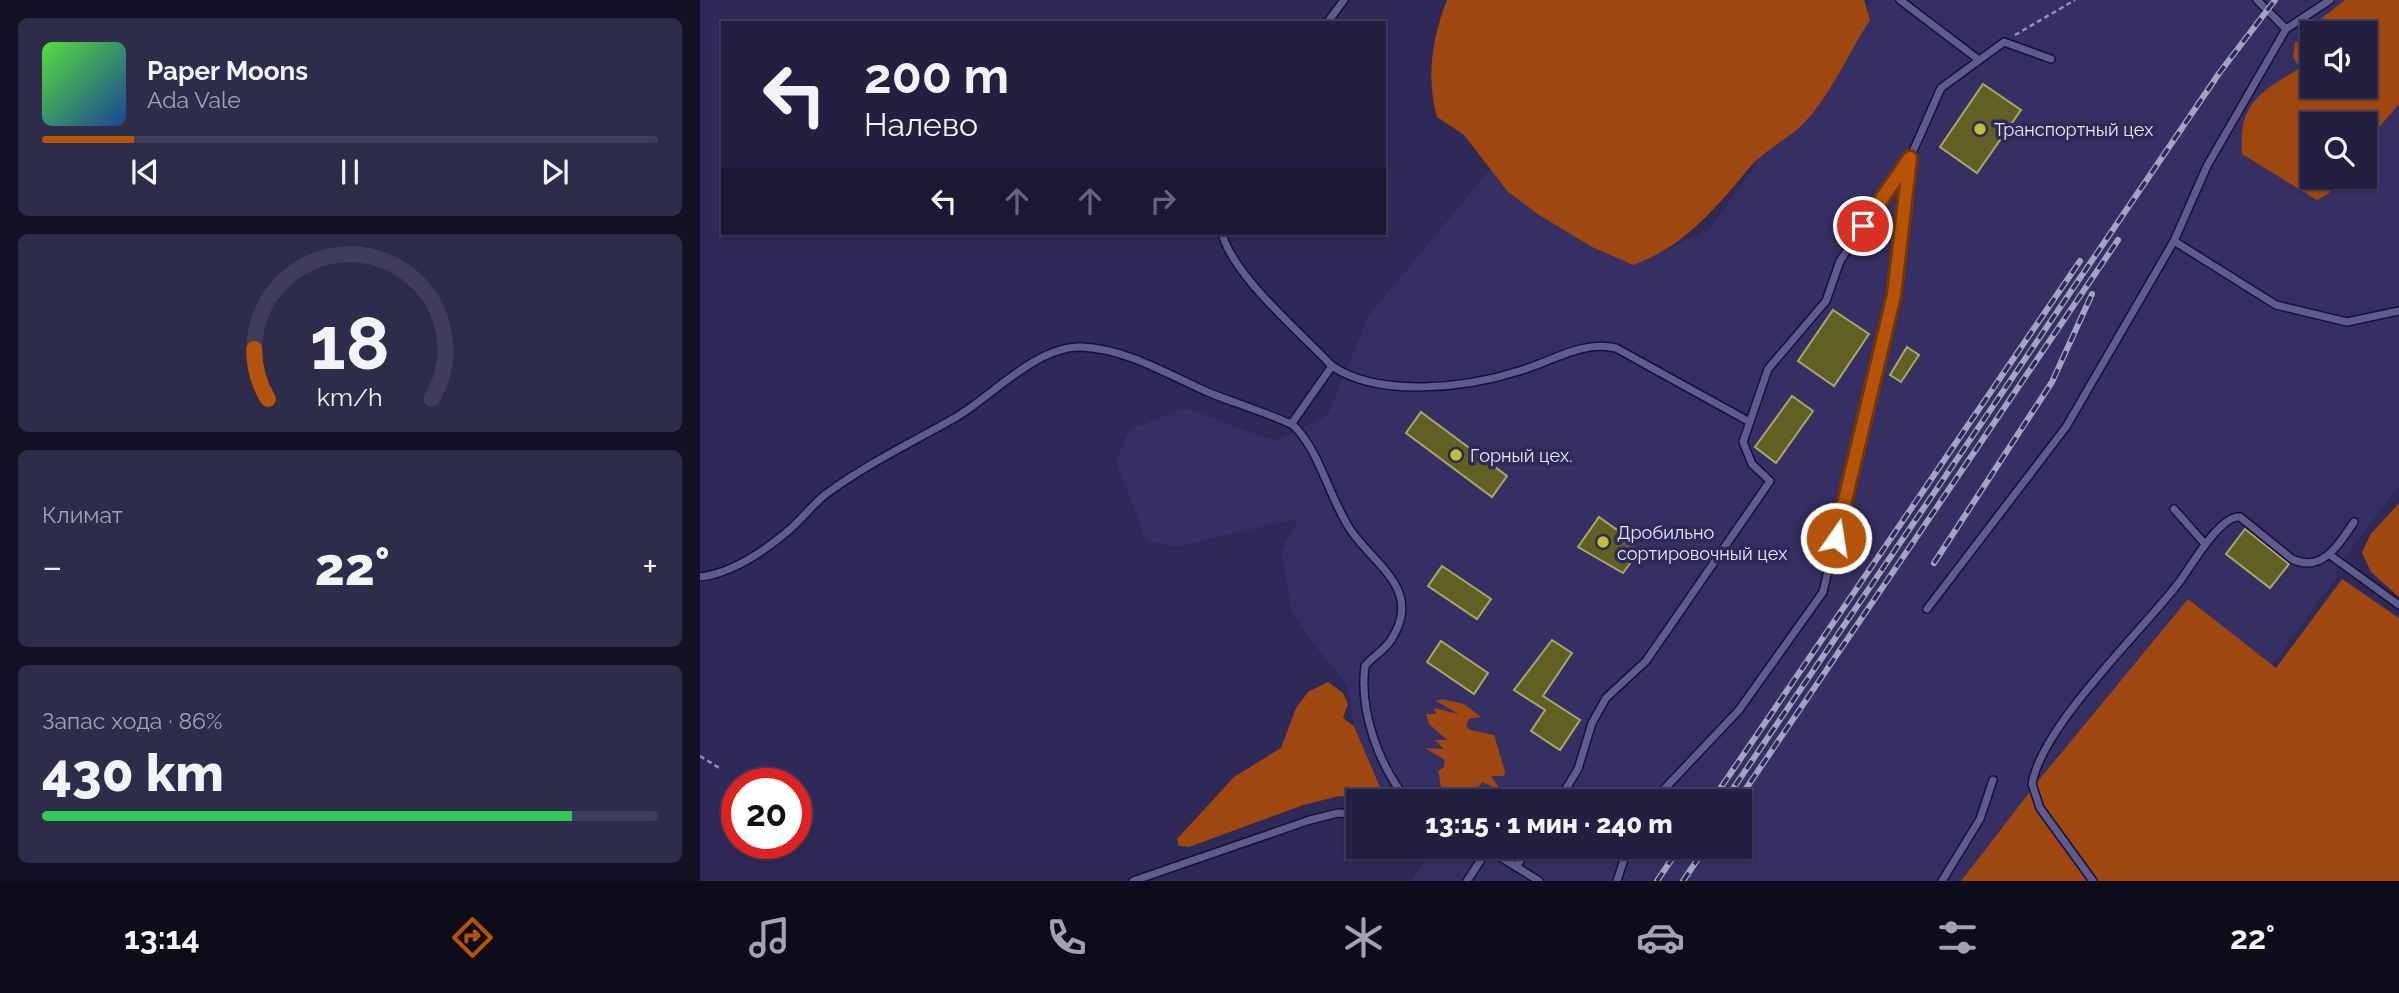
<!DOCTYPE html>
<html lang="ru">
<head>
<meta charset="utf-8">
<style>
  body { margin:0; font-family:Raleway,sans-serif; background:#2e2c4b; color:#f1f3f6; height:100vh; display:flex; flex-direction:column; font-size:26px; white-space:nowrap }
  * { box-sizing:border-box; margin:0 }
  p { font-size:23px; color:#a2a2b1 }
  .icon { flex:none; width:38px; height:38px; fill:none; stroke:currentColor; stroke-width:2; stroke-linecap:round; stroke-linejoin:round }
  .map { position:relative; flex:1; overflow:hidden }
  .panel { display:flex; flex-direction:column; gap:18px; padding:18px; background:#131123; width:700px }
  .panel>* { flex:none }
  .banner { position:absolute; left:21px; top:21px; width:665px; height:214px; border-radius:0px; box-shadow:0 2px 5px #0004,0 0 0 2px #3f3d59; background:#221f40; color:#f1f3f6; overflow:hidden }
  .buttons { position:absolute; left:1600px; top:21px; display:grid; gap:14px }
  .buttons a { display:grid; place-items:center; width:77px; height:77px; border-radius:0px; background:#221f40; box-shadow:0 2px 5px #0004,0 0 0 2px #3f3d59; font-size:35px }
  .speed { position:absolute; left:21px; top:768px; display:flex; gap:14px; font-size:35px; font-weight:700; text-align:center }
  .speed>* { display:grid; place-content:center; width:91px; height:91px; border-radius:50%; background:#221f40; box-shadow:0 2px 5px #0004,0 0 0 2px #3f3d59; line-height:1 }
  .speed .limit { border:10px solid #d22; background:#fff; color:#111 }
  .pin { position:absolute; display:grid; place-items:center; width:60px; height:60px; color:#fff; margin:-30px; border:4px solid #fff; border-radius:50%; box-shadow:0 2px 7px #0007 }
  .me { position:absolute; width:77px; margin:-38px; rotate:13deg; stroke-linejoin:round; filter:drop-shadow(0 0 5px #0008) }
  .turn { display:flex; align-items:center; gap:24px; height:147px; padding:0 28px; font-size:32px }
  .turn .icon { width:91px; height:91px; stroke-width:2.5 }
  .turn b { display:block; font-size:49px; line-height:60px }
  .lanes { display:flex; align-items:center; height:66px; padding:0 28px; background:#0003; justify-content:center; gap:35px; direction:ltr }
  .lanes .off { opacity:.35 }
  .big { font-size:52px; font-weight:800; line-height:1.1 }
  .panel .widget { flex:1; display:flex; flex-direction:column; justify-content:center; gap:10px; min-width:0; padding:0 24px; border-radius:10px; background:#2e2c4b }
  .panel .dial { align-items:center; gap:0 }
  .dial svg { height:182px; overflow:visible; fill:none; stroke:#3f3d59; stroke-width:7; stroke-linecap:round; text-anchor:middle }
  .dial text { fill:#f1f3f6; stroke:none }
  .song { display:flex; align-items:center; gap:21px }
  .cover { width:84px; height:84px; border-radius:10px; background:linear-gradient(135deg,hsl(110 70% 55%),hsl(220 70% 35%)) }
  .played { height:7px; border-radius:4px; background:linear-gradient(90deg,#b45309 15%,#3f3d59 15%) }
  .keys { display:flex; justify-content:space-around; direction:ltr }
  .heat { display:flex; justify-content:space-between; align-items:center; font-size:38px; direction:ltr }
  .charge { height:10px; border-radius:5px; background:linear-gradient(90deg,#34c759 86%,#3f3d59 0) }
  .trip { position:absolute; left:646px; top:789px; width:406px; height:70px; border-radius:0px; background:#221f40; box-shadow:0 2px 5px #0004,0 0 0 2px #3f3d59; font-weight:800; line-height:70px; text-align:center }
  .tab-bar { display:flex; height:112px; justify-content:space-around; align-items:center; background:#0e0c1a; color:#a2a2b1 }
  .tab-bar .icon { width:49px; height:49px }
  .tab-bar .active { color:#b45309 }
  .tab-bar b { font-size:32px; color:#f1f3f6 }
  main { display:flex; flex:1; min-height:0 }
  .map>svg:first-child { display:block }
  .built { fill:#352f63; fill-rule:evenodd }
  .forest { fill:#9e4711 }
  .building { fill:#625f25; stroke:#a9a76b; stroke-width:2 }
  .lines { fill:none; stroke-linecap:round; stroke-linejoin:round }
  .service-casing { stroke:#180f3a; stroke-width:10 }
  .path { stroke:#9391b2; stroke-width:2.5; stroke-dasharray:5 3.5; stroke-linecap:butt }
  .service { stroke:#5e5b8d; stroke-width:7 }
  .rail-casing { stroke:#a5a3c2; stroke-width:6 }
  .rail { stroke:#2e2956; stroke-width:3.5; stroke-dasharray:10; stroke-linecap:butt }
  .route-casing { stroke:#753606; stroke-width:18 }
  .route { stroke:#b45309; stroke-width:12 }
  .poi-dot { fill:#c3bd3e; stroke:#2e2956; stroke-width:2.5 }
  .labels { text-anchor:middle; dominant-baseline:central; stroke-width:7; stroke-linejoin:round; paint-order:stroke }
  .poi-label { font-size:18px; fill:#e8e8ff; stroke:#2e2956; text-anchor:start }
</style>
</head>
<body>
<main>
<section class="panel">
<div class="widget">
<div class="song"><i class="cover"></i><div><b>Paper Moons</b><p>Ada Vale</p></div></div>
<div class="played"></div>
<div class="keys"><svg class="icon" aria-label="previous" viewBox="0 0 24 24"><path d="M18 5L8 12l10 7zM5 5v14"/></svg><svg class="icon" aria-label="pause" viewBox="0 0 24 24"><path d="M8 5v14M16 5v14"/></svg><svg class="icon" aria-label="next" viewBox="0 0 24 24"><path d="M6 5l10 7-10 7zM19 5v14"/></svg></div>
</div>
<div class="widget dial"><svg viewBox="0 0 100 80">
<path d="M14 69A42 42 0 1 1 86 69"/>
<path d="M14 69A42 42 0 0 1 8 47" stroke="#b45309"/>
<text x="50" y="56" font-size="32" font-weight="700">18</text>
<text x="50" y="72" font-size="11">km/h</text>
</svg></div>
<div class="widget"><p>Климат</p>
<div class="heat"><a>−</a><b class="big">22°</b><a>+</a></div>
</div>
<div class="widget"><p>Запас хода · 86%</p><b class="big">430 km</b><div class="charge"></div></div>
</section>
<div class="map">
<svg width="1699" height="881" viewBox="0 0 1699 881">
  <rect width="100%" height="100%" fill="#2e2956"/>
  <path class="built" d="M1172,0H1699V486L1636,569V578L1577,658L1539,703L1349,881H711L734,847H1040V802L687,801L654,726L647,685L615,646L591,610L581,551L599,518L476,547L446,541L416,461L429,430L485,408L575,441L627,416L669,315L792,167L808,192L839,215L892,247L933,265L1010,229ZM1612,33H1664V86H1612ZM1612,124H1664V177H1612Z"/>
  <path class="forest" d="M747,0H1164L1170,20C1149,52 1128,101 1100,127C1084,141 1064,151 1050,167C1017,207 984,247 933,265L892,247L839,215L808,192L764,135L737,117C726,77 732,38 747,0Z
    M1645,0H1699V104L1664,145V124H1612V177H1642L1628,194L1617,200L1542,154C1538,102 1561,92 1600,68L1593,57L1595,42L1612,40V86H1664V33H1632L1618,21Z
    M1699,503V597L1671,572L1662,553L1670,535Z
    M1642,579L1699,618V881H1261L1339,780L1488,599L1576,668Z
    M628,682L643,693L648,704L643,718L654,726L686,801L639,796L603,805L489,847L479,846L477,839L534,777L581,748L596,708L608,692Z
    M742,699L764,704L781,717L769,719L766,726L770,730L794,735L805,771L804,776H791L801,791L782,782L769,801C760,800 742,796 740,783C739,779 740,775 738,771L744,767L745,760L725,748L744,749L735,740H747L729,724L726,714H736L734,708L759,714L736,701Z"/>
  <path class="building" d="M1283,84L1321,110L1277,173L1240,147Z
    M1133,310L1169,334L1134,386L1098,361Z
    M1207,347L1219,355L1201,382L1190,375Z
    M1092,396L1113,411L1076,463L1055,447Z
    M721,412L807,476L792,497L706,433Z
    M899,517L920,532L917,536L939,551L923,573L878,547Z
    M1545,529L1589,564L1570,588L1526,554Z
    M742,566L791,599L777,619L728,586Z
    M852,640L872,653L843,696L880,720L860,750L831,731L845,710L814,690Z
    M741,641L788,673L774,694L727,662Z"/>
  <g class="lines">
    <g class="service-casing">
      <path id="service" d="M1200,0L1279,60
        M627,23L644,0
        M1586,29L1630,0
        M522,233C533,276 600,332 632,366L592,423
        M1474,241L1576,305L1647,322L1699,311
        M632,366C679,398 766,388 819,371C851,362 882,340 916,348L1048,421
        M1474,509L1505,544
        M1630,555L1699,605
        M0,577C32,573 63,552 88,531C101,520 112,505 126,494C168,463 213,442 258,416C293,395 337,346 381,347C428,349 468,375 510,393C524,399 588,420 594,426C620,451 630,501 652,532C677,567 723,591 691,640C684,651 673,656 665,666C659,711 679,767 709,802
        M1227,609L1366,427L1474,241L1507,166L1586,29L1557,0
        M858,802L878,769L892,723L906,698L946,661L1070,481L1052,464L1043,442L1068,369L1126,301L1140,261L1210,158L1241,88L1304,42L1351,59
        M952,802L1039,710L1123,592L1193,295L1210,159
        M784,847L839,881
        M816,867L829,847
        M433,881L610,820L638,813L658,814
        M767,881L788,849
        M917,881L928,847
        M1242,881L1280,819L1293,780
        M1393,881L1340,808L1332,784C1342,726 1439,634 1477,585C1489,570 1520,514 1540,517L1592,559C1622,574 1640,543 1654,522"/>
    </g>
    <path class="path" d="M1315,35L1375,0
      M0,756L21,769"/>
    <use href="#service" class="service"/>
    <g class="rail-casing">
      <path id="rail" d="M1234,563L1352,382L1392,294
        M1039,799L1418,240
        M1011,802L1380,261
        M1024,802L1520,72L1575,0
        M957,881L980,847
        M983,881L1006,847"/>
    </g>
    <use href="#rail" class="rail"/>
  </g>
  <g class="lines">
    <g class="route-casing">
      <path id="route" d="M1136,538L1194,295L1210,158L1163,226"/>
    </g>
    <use href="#route" class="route"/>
  </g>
  <g class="poi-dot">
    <circle cx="1280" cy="129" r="7"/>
    <circle cx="756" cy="455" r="7"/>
    <circle cx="903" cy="542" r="7"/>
  </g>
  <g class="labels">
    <g class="poi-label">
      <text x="1294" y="129">Транспортный цех</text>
      <text x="770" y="455">Горный цех.</text>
      <text x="917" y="532">Дробильно<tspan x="917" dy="21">сортировочный цех</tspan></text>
    </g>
  </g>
</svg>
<div class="buttons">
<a><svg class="icon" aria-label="sound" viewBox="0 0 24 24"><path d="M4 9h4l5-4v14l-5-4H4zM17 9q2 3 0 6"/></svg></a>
<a><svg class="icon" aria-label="search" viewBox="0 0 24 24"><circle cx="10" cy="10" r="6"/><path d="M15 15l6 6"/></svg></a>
</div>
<div class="speed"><div class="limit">20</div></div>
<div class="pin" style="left:1163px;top:226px;background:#d93025"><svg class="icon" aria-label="arrive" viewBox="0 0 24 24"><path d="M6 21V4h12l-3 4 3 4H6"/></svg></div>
<svg class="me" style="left:1136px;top:538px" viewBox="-20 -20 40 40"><circle r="17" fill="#b45309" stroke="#fff" stroke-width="3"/><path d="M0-11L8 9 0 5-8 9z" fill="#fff"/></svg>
<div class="trip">13:15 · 1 мин · 240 m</div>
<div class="banner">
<div class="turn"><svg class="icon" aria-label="left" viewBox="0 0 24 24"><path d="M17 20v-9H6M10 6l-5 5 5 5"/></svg><div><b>200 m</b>Налево</div></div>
<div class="lanes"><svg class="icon" aria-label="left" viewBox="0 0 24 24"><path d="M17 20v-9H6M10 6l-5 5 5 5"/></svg><svg class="icon off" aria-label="ahead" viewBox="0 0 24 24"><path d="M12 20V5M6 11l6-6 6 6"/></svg><svg class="icon off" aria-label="ahead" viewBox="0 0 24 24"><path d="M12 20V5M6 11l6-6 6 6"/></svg><svg class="icon off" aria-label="right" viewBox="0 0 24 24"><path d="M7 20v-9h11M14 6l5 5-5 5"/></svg></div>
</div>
</div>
</main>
<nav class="tab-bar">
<b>13:14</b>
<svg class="icon active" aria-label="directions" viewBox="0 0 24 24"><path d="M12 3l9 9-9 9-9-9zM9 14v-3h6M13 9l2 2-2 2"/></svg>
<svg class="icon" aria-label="music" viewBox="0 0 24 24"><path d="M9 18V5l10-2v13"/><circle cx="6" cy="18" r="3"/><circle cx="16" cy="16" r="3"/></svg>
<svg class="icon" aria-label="phone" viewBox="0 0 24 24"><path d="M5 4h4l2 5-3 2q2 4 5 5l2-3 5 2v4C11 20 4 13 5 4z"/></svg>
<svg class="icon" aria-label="climate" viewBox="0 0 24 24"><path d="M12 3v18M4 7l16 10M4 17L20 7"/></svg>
<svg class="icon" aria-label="car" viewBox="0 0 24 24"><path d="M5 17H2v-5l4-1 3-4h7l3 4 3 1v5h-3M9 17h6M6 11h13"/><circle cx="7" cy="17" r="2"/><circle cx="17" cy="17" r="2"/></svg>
<svg class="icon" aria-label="filters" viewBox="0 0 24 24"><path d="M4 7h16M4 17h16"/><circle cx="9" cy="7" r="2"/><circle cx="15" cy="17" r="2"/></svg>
<b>22°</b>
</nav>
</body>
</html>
